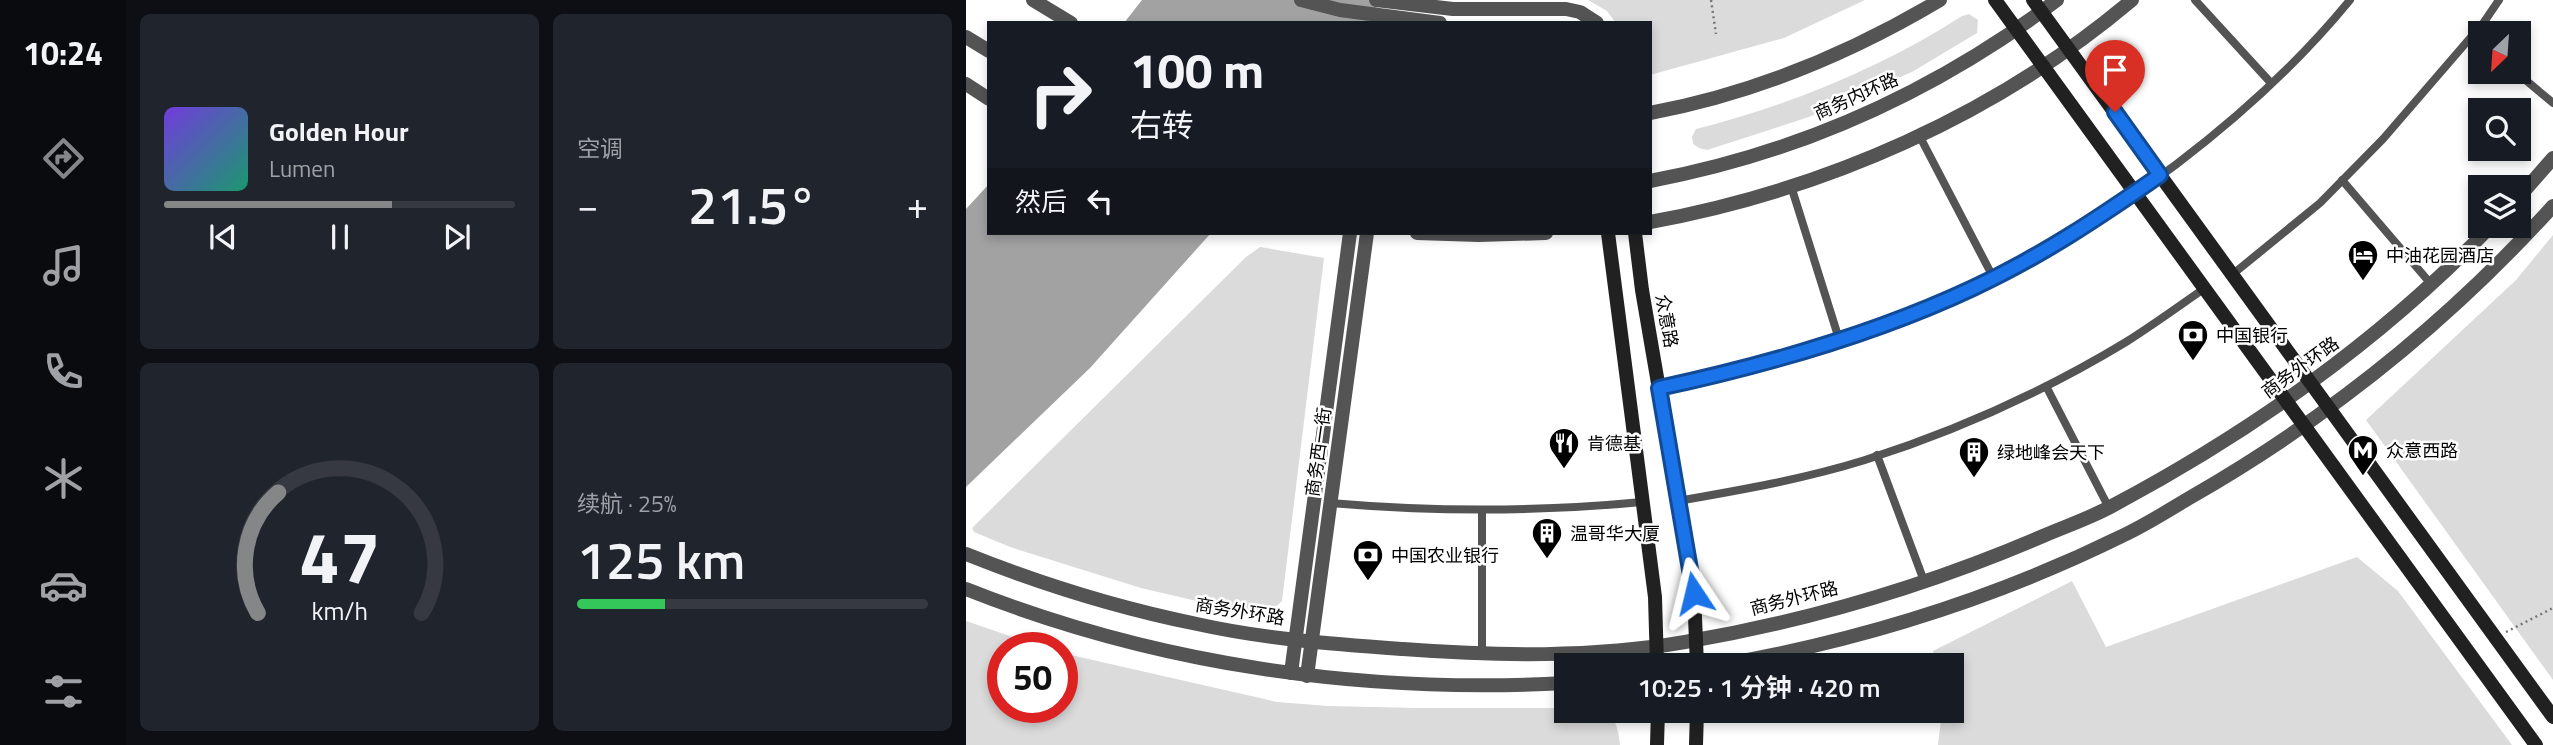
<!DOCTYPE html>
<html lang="zh">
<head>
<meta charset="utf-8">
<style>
  body { margin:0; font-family:"Titillium Web","Noto Sans SC",sans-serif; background:#20242c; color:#f1f3f6; height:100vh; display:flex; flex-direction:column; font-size:26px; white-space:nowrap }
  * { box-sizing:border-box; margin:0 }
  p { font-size:23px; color:#9ea1a6 }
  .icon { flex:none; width:38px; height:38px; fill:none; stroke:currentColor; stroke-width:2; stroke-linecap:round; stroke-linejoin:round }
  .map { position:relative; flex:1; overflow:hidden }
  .panel { display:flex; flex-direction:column; gap:14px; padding:14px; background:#0d0f14; width:840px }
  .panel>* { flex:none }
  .guide { position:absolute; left:21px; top:21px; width:665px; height:214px; border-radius:0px; box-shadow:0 4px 10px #0003; background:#171b24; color:#f1f3f6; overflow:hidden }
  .needle { width:46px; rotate:205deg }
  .fabs { position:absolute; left:1502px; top:21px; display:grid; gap:14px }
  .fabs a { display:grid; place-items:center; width:63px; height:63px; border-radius:0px; background:#171b24; box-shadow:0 4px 10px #0003; font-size:35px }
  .speed { position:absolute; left:21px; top:632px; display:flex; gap:14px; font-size:35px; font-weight:700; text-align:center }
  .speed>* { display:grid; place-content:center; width:91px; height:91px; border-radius:50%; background:#171b24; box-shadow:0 4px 10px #0003; line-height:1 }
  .speed .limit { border:10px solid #d22; background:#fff; color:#111 }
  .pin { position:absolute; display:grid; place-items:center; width:60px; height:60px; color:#fff; margin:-72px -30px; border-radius:50% 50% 50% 0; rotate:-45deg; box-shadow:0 0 7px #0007 }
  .pin .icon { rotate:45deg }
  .me { position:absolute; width:77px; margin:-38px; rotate:350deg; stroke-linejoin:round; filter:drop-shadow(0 0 5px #0008) }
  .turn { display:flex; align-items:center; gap:24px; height:147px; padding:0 28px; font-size:32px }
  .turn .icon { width:91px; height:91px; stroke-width:2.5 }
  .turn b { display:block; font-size:49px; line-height:60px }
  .then { display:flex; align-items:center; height:66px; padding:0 28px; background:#0003; gap:14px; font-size:26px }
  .big { font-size:52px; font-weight:600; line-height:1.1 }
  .panel .widget { flex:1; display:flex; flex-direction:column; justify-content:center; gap:10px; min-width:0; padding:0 24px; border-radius:10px; background:#20242c }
  .panel .dial { align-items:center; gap:0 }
  .dial svg { height:182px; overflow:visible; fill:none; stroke:#363941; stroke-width:7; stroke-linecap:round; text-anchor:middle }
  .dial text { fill:#f1f3f6; stroke:none }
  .song { display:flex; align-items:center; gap:21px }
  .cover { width:84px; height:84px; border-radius:10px; background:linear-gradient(135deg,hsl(260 70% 55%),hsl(160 70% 35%)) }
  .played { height:7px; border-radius:4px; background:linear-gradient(90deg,#858687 65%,#363941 65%) }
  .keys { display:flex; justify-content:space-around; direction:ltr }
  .heat { display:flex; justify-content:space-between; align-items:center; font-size:38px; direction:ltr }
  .charge { height:10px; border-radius:5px; background:linear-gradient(90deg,#34c759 25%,#363941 0) }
  .panel .tiles { flex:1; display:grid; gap:14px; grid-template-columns:repeat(2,1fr) }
  .trip { position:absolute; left:588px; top:653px; width:410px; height:70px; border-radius:0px; background:#171b24; box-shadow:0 4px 10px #0003; font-weight:600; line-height:70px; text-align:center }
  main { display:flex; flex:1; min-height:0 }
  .tab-bar { display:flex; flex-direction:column; width:126px; justify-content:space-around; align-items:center; background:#090b0e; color:#9ea1a6 }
  .tab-bar .icon { width:49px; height:49px }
  .tab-bar .on { color:#858687 }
  .tab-bar b { font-size:32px; color:#f1f3f6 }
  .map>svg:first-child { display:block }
  .green { fill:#dbdbdb }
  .water { fill:#a2a2a2 }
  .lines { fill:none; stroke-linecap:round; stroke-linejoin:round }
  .path { stroke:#767676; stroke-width:2.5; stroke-dasharray:2 3.5; stroke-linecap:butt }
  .service { stroke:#545454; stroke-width:8 }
  .minor { stroke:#545454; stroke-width:14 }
  .tertiary { stroke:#545454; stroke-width:14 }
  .secondary { stroke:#212121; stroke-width:14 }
  .route-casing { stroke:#114b97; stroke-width:18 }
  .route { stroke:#1a73e8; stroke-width:12 }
  .labels { text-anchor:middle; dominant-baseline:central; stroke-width:5; stroke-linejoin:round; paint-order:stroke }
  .street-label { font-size:18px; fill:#000; stroke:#fff }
  .poi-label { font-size:18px; fill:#000; stroke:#fff; text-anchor:start }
</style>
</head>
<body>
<main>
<nav class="tab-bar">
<b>10:24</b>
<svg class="icon on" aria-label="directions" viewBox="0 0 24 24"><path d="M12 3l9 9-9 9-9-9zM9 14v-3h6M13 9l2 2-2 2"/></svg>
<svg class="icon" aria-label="music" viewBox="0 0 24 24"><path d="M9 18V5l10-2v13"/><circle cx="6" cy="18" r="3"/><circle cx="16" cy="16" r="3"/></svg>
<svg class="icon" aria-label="phone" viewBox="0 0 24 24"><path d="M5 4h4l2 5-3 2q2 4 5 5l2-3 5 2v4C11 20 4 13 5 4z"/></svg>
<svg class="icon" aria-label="climate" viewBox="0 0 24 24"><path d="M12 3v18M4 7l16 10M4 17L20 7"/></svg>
<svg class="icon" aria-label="car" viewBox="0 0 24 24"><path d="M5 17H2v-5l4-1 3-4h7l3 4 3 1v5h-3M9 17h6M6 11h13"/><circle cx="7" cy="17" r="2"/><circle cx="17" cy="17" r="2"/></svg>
<svg class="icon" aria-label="filters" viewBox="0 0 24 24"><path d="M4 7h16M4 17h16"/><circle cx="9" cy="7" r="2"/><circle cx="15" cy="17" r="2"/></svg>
</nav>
<section class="panel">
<div class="tiles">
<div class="widget">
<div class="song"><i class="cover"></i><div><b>Golden Hour</b><p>Lumen</p></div></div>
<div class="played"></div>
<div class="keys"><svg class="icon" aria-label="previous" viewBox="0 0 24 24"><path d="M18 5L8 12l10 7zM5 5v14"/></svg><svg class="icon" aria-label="pause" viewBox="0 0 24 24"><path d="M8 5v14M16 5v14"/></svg><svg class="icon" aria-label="next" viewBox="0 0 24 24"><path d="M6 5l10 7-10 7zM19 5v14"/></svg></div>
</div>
<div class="widget"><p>空调</p>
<div class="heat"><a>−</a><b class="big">21.5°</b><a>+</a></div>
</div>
<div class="widget dial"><svg viewBox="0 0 100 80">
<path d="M14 69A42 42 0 1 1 86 69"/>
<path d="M14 69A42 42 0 0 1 23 16" stroke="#858687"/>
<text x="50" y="56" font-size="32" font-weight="700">47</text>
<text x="50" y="72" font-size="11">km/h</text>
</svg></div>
<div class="widget"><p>续航 · 25%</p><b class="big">125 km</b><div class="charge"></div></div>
</div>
</section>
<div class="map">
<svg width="1587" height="745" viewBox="0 0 1587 745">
  <rect width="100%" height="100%" fill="#fff"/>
  <path class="green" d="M622,0H899L818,38L684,75V23H650L641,11Z
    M1003,14L1012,20L1011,33L946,72L843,117L741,150L733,148L727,144L726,137L730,129C824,105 915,68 996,16Z
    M1587,235V680L1400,420L1550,280Z
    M294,247L358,258L316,601C305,612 298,614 282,613L175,588L44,547L8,532L6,528L280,257Z
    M1391,557L1432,591L1546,745H972L976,711L985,710V665H971L967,651L1106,581L1140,647Z
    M0,621L76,647L37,648V707H96V653L311,702L362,706L451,708H600V710C636,710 650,704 654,745H0Z"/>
  <path class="water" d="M176,0H415L401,23H158Z
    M23,184V233H245L124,368L0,487V209Z"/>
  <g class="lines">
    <path class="path" d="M745,0L750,34
      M1540,632L1587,608"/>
    <path class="service" d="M1229,0L1305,83
      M1550,72L1587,103
      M953,135L1027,277
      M1376,180L1465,284
      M825,186L873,339
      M1267,274L1354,203L1417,139L1518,22L1533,0
      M1080,386L1143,508
      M693,388C724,381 755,375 786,368C814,361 840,350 867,341C914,325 961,309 1006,288C1142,226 1289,116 1384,0
      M911,455L958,581
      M712,501C775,490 838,479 899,460C990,431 1079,391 1160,342C1187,325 1213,306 1239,288
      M364,503C469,512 572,512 676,502
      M516,510V654"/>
    <path class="minor" d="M335,0L374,10L474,23
      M410,0L487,9H600L614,12L631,23
      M0,84L23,99
      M684,222C859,190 1030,115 1166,0
      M451,233L513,235L580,233
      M325,673L384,233
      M341,676L401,233"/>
    <path class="tertiary" d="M67,0L105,23
      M0,37L23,51
      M684,113C786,94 885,53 974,0
      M684,181C834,153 970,91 1091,0
      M1552,198L1587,158
      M0,554C75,584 152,608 231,624C298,639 368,644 437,649C530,656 627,658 719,642C842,621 963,585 1077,536C1100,526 1124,518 1146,506C1287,431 1414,341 1525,226
      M0,589C191,665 396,694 600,683
      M754,665C892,641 1030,598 1156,536C1180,525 1203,510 1225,497C1361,419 1482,322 1587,206"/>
    <path class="secondary" d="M1029,0L1570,745
      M1067,0L1587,717
      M642,233L689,597L691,665
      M669,233L676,290L728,593L731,665
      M691,745L692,710
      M730,745L731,710"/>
  </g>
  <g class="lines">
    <g class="route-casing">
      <path id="route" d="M728,593L693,388C800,365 907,335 1007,288C1074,257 1134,217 1194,175L1149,112"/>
    </g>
    <use href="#route" class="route"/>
  </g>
  <defs>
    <g id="hotel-pin" transform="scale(1.575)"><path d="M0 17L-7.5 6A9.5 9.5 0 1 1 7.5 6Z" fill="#000" stroke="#fff"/><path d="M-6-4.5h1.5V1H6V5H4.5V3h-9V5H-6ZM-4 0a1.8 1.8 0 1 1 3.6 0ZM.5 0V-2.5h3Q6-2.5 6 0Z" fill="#fff"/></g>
    <g id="bank-pin" transform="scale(1.575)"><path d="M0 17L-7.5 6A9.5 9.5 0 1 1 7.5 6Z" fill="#000" stroke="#fff"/><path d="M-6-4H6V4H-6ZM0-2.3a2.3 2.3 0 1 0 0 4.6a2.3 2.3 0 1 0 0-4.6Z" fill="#fff"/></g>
    <g id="restaurant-pin" transform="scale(1.575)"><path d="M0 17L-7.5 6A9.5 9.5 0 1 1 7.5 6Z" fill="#000" stroke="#fff"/><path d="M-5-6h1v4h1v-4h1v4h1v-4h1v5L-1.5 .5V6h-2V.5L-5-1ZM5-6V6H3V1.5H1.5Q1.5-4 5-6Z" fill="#fff"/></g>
    <g id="metro-pin" transform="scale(1.575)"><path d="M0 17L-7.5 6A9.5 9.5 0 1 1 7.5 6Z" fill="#000" stroke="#fff"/><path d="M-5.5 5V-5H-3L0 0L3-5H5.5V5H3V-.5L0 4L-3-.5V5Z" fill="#fff"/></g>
    <g id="building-pin" transform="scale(1.575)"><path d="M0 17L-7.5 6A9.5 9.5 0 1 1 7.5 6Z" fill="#000" stroke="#fff"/><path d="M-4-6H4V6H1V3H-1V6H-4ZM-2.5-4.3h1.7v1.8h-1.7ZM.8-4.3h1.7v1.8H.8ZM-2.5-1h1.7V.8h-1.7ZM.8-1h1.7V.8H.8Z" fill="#fff"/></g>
  </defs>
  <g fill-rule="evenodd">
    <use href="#hotel-pin" x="1397" y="255"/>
    <use href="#bank-pin" x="1227" y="335"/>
    <use href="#restaurant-pin" x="598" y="443"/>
    <use href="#metro-pin" x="1397" y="450"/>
    <use href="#building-pin" x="1008" y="452"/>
    <use href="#building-pin" x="581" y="533"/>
    <use href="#bank-pin" x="402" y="555"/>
  </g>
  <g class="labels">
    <g class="street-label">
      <text transform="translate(890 96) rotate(-24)">商务内环路</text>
      <text transform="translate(701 321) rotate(80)">众意路</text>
      <text transform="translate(1334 367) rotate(-36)">商务外环路</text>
      <text transform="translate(352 452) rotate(-82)">商务西一街</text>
      <text transform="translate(828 598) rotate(-14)">商务外环路</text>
      <text transform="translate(274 611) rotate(9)">商务外环路</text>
    </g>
    <g class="poi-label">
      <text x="1420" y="255">中油花园酒店</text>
      <text x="1250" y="335">中国银行</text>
      <text x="621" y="443">肯德基</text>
      <text x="1420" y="450">众意西路</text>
      <text x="1031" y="452">绿地峰会天下</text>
      <text x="604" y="533">温哥华大厦</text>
      <text x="425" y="555">中国农业银行</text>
    </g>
  </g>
</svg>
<div class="fabs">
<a><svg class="needle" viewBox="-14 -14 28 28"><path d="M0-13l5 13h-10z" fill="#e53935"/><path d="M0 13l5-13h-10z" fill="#9ea1a6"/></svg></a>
<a><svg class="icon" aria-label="search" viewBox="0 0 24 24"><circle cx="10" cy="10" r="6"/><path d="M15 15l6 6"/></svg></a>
<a><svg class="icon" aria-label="layers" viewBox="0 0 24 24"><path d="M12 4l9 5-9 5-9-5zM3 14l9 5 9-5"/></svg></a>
</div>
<div class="speed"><div class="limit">50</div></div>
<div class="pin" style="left:1149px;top:112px;background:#d93025"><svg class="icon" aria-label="arrive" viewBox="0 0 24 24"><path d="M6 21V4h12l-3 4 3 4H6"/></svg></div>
<svg class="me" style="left:728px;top:593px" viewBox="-20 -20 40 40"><path d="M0-17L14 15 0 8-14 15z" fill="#1a73e8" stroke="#fff" stroke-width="4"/></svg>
<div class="trip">10:25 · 1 分钟 · 420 m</div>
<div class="guide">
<div class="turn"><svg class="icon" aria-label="right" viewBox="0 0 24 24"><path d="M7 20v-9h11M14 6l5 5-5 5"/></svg><div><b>100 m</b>右转</div></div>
<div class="then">然后<svg class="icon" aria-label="left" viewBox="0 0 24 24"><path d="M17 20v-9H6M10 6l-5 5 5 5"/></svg></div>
</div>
</div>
</main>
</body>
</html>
